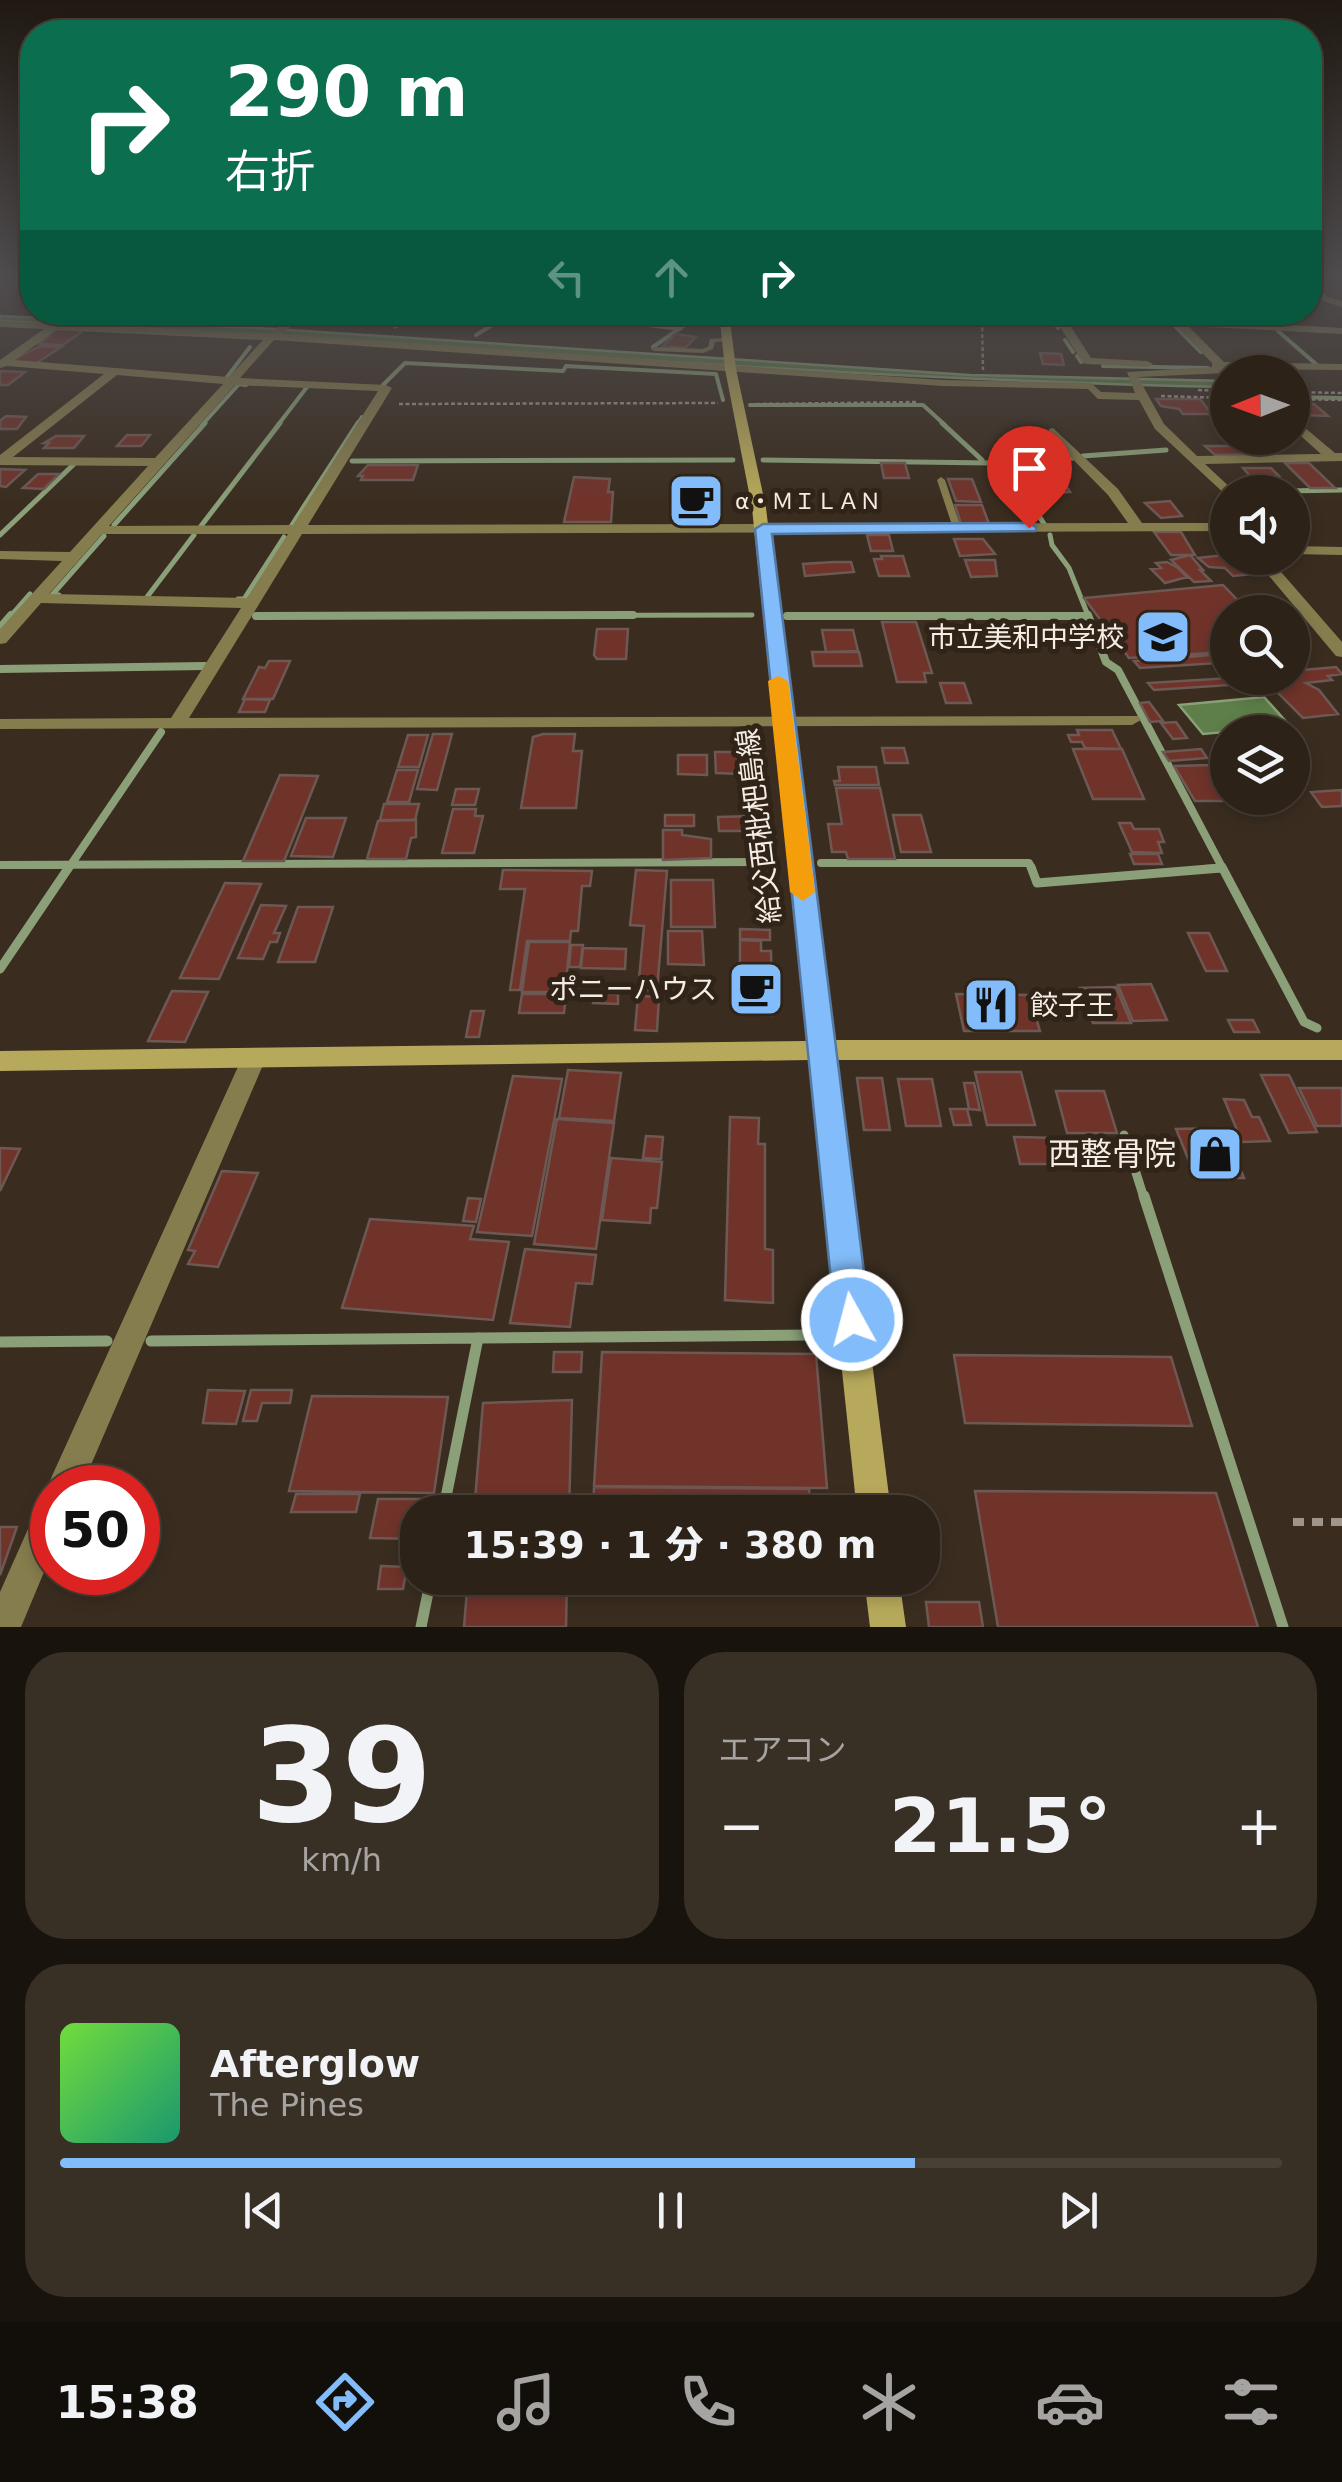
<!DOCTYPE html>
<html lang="ja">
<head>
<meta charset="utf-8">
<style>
  body { margin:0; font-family:"DejaVu Sans","Noto Sans JP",sans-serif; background:#382f25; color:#f1f3f6; height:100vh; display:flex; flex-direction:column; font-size:38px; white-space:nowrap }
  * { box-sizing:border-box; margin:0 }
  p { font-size:32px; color:#a6a4a2 }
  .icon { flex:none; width:55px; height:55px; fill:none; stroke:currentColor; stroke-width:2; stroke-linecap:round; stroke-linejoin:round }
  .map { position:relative; height:1627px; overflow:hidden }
  .details { display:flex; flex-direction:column; gap:25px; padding:25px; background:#18130d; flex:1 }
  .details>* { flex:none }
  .top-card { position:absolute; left:20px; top:20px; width:1302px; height:305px; border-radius:40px; box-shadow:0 5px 15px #0003,0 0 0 2px #483f37; background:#0b6e4f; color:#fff; overflow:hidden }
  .needle { width:65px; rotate:269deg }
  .fabs { position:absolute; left:1210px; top:355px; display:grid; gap:20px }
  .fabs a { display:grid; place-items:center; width:100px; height:100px; border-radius:50%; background:#2c2218; box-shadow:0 5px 15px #0003,0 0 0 2px #483f37; font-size:50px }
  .speed { position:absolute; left:30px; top:1465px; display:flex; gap:20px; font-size:50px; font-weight:700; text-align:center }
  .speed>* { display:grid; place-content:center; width:130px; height:130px; border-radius:50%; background:#2c2218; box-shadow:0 5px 15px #0003,0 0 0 2px #483f37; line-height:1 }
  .speed .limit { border:15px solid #d22; background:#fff; color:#111 }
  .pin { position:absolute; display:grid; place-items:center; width:85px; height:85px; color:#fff; margin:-102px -42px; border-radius:50% 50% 50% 0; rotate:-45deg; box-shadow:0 0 10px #0007 }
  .pin .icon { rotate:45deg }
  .me { position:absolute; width:110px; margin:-55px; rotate:353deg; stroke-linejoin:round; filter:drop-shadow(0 0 8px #0008) }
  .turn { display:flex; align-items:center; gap:35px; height:210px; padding:0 40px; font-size:45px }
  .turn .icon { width:130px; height:130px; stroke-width:2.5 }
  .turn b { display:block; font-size:70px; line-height:85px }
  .lanes { display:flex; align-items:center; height:95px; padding:0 40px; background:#0003; justify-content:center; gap:50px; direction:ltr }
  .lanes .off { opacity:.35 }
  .big { font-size:75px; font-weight:800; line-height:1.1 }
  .details .tile { flex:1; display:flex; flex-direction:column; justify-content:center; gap:15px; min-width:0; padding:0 35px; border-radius:40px; background:#382f25 }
  .details .dial { align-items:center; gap:0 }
  .dial b { font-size:130px; line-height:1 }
  .song { display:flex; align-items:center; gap:30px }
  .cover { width:120px; height:120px; border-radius:15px; background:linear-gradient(135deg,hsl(100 70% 55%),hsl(160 70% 35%)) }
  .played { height:10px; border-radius:5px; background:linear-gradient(90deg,#82bcfa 70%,#483f37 70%) }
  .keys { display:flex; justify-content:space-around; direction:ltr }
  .heat { display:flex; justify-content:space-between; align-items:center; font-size:55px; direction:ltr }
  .details .tiles { flex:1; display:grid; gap:25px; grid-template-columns:1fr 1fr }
  .tile:last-child { grid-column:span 2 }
  .trip { position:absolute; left:400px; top:1495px; width:540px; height:100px; border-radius:40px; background:#2c2218; box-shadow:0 5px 15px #0003,0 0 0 2px #483f37; font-weight:800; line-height:100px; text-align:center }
  .dock { display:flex; height:160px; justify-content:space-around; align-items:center; background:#120e0a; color:#a6a4a2 }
  .dock .icon { width:70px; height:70px }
  .dock .on { color:#82bcfa }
  .dock b { font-size:45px; color:#f1f3f6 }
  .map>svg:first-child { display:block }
  .water { fill:#5e7f49; stroke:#8ba078; stroke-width:2.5 }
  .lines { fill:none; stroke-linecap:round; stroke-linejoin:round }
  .stream-far4 { stroke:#8ba078; stroke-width:4 }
  .stream-far3 { stroke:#8ba078; stroke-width:5 }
  .stream-far2 { stroke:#8ba078; stroke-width:8 }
  .stream-far1 { stroke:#8ba078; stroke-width:9 }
  .stream { stroke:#8ba078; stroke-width:11 }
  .building { fill:#70332a; stroke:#6d5854; stroke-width:2.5 }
  .path-far1 { stroke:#a0958b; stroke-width:2.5; stroke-dasharray:4 2.5; stroke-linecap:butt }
  .path { stroke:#a0958b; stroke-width:8; stroke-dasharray:11 8; stroke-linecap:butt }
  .lane { fill:#867d4e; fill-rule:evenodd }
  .street { fill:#867d4e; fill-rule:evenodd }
  .secondary { fill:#b7a95b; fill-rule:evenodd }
  .route { fill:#82bcfa; stroke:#547aa2; stroke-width:2.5 }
  .slow { fill:#f59e0b }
  .labels { text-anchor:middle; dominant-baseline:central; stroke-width:10; stroke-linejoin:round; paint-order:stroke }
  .far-poi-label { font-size:22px; fill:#f5ece4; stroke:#302317; text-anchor:start }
  .poi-label { font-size:28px; fill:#f5ece4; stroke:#302317; text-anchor:end }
  .street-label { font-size:28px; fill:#f5ece4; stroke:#302317 }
  .near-poi-label { font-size:32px; fill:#f5ece4; stroke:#302317; text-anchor:end }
</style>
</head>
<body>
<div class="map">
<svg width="1342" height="1627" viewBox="0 0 1342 1627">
  <rect width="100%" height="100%" fill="#3a2d20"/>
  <path class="water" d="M0,316L275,329L970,375L1227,381V387C818,379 409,341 0,321Z
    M1264,697L1290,726L1203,734L1179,705Z"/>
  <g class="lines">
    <path class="stream-far4" d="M544,312L680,329
      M1256,312L1273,327
      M1053,320L1058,328
      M1176,327L1201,352
      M1278,331L1317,365
      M476,335L514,312
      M1065,340L1073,352
      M653,347L702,313
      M1077,356L1081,362
      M1103,366L1208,368
      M227,377L250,347
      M383,385L405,363L563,371L566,366L716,374L723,400
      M1213,395H1228
      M1292,397L1342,398
      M750,405H923L945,425
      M202,425L239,384L246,385
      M278,425L307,387
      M357,425L362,417"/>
    <path class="stream-far3" d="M942,423L982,460
      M1083,456L1166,450
      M763,460L991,463L1073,458
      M352,461L733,460
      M991,464L1032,504L1044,524
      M1237,492L1342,490
      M114,525L205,423
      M292,525L358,423
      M201,526L280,423
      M0,535L74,464
      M1050,535L1052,545L1069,568L1089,618
      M59,595H52L104,536
      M147,597L194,535
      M238,599H244L284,537
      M256,616L752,615
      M787,616H1086
      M9,618L30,594"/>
    <path class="stream-far2" d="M1088,615L1106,662L1118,670L1223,869
      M256,616L633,615
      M787,616H1086
      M0,628L11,615
      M0,669L205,666
      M821,863H1029L1032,869
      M0,865L772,862
      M68,869L161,732
      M1204,869L1221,868"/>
    <path class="stream-far1" d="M1031,867L1037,883L1221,868
      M1222,867L1304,1022L1317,1028
      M0,969L69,867
      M1124,1135L1144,1198"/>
    <path class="stream" d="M1144,1196L1283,1627
      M151,1341L812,1335
      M0,1342L107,1341
      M443,1512L478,1338
      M421,1627L431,1578"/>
  </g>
  <path class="building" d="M57,329L84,330L63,345L39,344Z
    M675,334L696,337L685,348L663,346Z
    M40,346L61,347L35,364L11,361Z
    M1040,353L1061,354L1064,365L1043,364Z
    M0,372L1,371L25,372L8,385H0Z
    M1156,399H1200L1212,414H1183L1179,409L1161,406Z
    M1292,404H1314L1328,416L1299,415Z
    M6,416L26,417L17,429H0V421Z
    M127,435H150L141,446H117Z
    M56,436H84L74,448H44L49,443H44Z
    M1205,446H1248L1256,454L1215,455Z
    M881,463H905L909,478H884Z
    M1285,463H1309L1335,488H1310Z
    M368,465H418L413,480H361L363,476H358Z
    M1243,468H1271L1279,476L1251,477Z
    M0,469L25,470L6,487L0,486Z
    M38,474H59L44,489L23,488Z
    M574,477L610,479L608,492H613L611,522H564Z
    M1061,478L1070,492L1045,494L1033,480Z
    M1253,478H1273L1285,490H1265Z
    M948,479H972L981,502L956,501Z
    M679,491H691V495H696V491H706L707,495H712L708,506H713L714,512H680Z
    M1170,501L1182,516L1161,518L1145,503Z
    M955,505H982L989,524H961Z
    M1154,532H1181L1195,555H1171Z
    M867,535H889L893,551H871Z
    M954,539H983L995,554L960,556Z
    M1190,555L1203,570H1200L1211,581L1194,582L1171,560Z
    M1225,555L1232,562L1238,561L1253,574L1233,576L1225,568L1209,567L1198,558Z
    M881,556H903L909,576H879L874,559H882Z
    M965,560H995L997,576L971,577Z
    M834,562H851L854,572L805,576L803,564Z
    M1167,562L1178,568L1187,577L1165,583L1151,569L1161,568L1156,563Z
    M1223,585L1249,612H1260H1228V655L1225,652L1129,658L1084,598Z
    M882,622H916L932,673H924L926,682H897Z
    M597,629H628L626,659H597L594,655Z
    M822,630H853L858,651L826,652Z
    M812,652H859L862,666H814Z
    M1212,655L1219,663L1140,668L1134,661Z
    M269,661H290L273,699H243L259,667L265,668Z
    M1336,667L1342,674L1328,676L1332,680L1306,683L1319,690L1338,714L1303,718L1270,685L1286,684L1280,678H1292V671Z
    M1231,678H1256L1261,683L1154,690L1148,683Z
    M940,683H964L971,703H946Z
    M245,699L270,700L265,712H239Z
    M1149,702L1163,721L1150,722L1140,703Z
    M1176,722L1187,738L1173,739L1161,723Z
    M1077,730H1112L1121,749L1085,748L1082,742H1071L1068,735H1079Z
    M433,734H452L437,790L417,789Z
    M543,734H575L573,751H582L576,808H521L533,737Z
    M408,735H428L419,767H398Z
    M882,748H904L908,763H885Z
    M1073,749H1122L1144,799H1093Z
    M1201,749L1207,758L1169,761L1163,752Z
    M715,752H740L741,774L716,773Z
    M678,755H707V775L678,774Z
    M1212,765L1222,779L1228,798L1234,801H1195L1174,766Z
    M838,767H876L879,785H835L834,781H840Z
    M397,770H418L409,802H387Z
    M280,775L318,776L284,861H243Z
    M836,788H880L895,859H848L846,852H832L828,824H842Z
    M456,789H479L475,805H452Z
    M1342,790V806L1322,807L1311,792Z
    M384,804H419L415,820H380Z
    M453,809H476L475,816H483L474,853H442Z
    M665,815H694V826H665Z
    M893,815H921L931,852H901Z
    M754,816L755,831H719L718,817Z
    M306,818H346L333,857L291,856Z
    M416,820V837L411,838L406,859H367L378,821Z
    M1119,823H1131L1134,829H1159L1164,842H1158L1162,853L1132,852Z
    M663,830H682V835L711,839V858L663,860Z
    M1130,854H1158L1162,864H1134Z
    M503,870L592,871L590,886H582L578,931H571L570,941H527L520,990H510L525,889H500Z
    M636,870L667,871L657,990H638L644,926L630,925Z
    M671,880H713L715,927H671Z
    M225,883L261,884L219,979L180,978Z
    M261,905L286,906L274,933H280L277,942H270L263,959L238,958Z
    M298,907H333L315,962H278Z
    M740,929L770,930V940L740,939Z
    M668,931H702L704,965L668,964Z
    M1188,933H1209L1227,971H1206Z
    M740,940L761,941V951H771L772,1015L740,1014Z
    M529,942H570L565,992H522Z
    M571,945H583L580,967H569Z
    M583,948L626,949L625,969L581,968Z
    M1151,984L1167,1020L1133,1021L1118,985Z
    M1116,987L1131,1023H1093L1080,988Z
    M172,991L208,992L185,1042L148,1041Z
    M522,994H566L564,1013H519Z
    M593,994H618V1004L593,1003Z
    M956,994L1029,995L1040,1031H964Z
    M638,996L659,997L657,1031L635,1030Z
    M471,1011H484L479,1037H466Z
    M1228,1020H1253L1259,1032H1234Z
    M568,1070L621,1073L614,1121L559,1118Z
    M975,1072H1021L1035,1125H987Z
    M1261,1075H1289L1317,1132L1289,1133Z
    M513,1076L562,1079L532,1236L477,1232Z
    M857,1078H882L890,1130H864Z
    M898,1079H932L941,1126H906Z
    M964,1083H974L980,1110L969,1109Z
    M1299,1088H1342V1126H1317Z
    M1056,1091H1104L1117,1133H1067Z
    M1224,1099L1244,1100L1252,1117H1259L1270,1141L1242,1142Z
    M950,1109H967L971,1125H954Z
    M730,1117L759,1118L758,1144H765V1249L773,1250V1303L725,1300Z
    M557,1119L614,1123L596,1249L534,1244Z
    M1223,1128L1244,1178H1196L1176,1129Z
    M646,1136L663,1137L661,1159L643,1158Z
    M1014,1137L1060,1138L1067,1164H1020Z
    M0,1148L20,1149L0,1191Z
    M611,1158L662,1162L657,1208H651L650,1223L602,1220Z
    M222,1171L258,1173L218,1267L188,1264L195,1251L188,1250Z
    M468,1198L481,1199L476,1222L463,1221Z
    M370,1219L474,1226L470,1239L509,1242L493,1320L342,1308Z
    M525,1249L596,1255L592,1284L576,1283L570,1327L510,1323Z
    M554,1352H582L581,1372H553Z
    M602,1352L816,1354L827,1488L594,1486Z
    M954,1355L1171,1357L1192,1426L965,1423Z
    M208,1390L245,1391L236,1424L203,1423Z
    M251,1390H292L290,1403H262L257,1421H243Z
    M312,1396L448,1397L434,1493L289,1491Z
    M572,1400L569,1512H474L483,1403Z
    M594,1487L809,1489L811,1512H593Z
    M975,1491L1216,1493L1258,1627H998Z
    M296,1494H360L356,1512H291Z
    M378,1499H429L428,1512H418V1539L370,1538Z
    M0,1527H17L0,1575Z
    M381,1566L407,1567L403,1589H378Z
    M468,1578H567L566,1627H464Z
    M926,1602H979L983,1627H929Z"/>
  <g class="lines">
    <path class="path-far1" d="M982,321L983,370
      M394,328L421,312
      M1198,390L1228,391
      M1292,392L1342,393
      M1161,396L1228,398
      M1292,399L1342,400
      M399,404L718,403
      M756,404L918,402"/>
    <path class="path" d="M1293,1522H1342"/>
    <path class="lane" d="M726,338L729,340L728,341L715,342L713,349L703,353L654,351L651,349L654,347L702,349L708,347L710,339Z
      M941,477L945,480L961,528L960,530L953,528L937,480Z"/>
    <path class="street" d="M1310,281L1328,297L1342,301V307L1322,301L1310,289Z
      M297,312H309L281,334L943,380L1091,383L1101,392L1135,393L1127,372L1212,367V363L1175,325L1066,319L1091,358L1147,361L1153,364L1147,367L1087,364L1083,363L1055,319L980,312H1061L1342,328V334L1188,326L1224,362L1342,364V370L1231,369L1226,373L1138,377L1164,424L1197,456L1321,454L1292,428V417L1335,453H1342V461L1205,464L1235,492H1228V497L1155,429L1139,400L1098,399L1088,389L943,386L274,340L240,378L386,385L392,388L308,525L1128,523L1108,495L1049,435V429L1053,428L1118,489L1142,523H1228V531L302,534L189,718L1138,716L1141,720L1132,725L0,729V719L171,718L241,608L41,603L6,643L0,644V629L62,561L0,559V551L70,552L148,466L0,465V455L104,374L7,366L0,368V360L44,329L0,327V321L269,334ZM56,330L263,340L229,377L15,360ZM117,375L223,384L155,458L13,457ZM235,385L378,391L293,525L109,526ZM102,534H288L247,598L49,594Z
      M1292,546L1342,547V555L1292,554Z
      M1254,558H1269L1342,642V657L1336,656Z
      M254,1048L263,1051L266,1058L81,1488H52V1553L21,1627H0V1592L40,1502L51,1497L47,1488L52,1476L242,1058L245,1051Z"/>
    <path class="secondary" d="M719,312H729L736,369L766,508L832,1040H1342V1060H834L891,1512H857L809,1060L0,1071V1051L807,1041L752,508L725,369Z
      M864,1578H899L906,1627H870Z"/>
  </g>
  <linearGradient id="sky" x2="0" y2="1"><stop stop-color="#201912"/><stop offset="0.55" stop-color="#4f4c4e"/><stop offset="1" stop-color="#4f4c4e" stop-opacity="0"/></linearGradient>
  <rect width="1342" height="504" fill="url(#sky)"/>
  <path class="route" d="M1029,523L1037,528L1035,531L772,534L870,1320L865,1331L852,1336L840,1331L835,1320L755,529L763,524Z"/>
  <path class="slow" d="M778,676L788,681L815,892L803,901L790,892L768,681Z"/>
  <defs>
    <g id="cafe-square" transform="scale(2.875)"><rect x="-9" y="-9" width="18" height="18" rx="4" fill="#82bcfa" stroke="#302317"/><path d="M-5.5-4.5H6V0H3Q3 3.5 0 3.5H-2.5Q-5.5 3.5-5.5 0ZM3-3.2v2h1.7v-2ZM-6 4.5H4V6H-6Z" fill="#111"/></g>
    <g id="school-square" transform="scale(2.875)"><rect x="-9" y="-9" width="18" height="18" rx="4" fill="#82bcfa" stroke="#302317"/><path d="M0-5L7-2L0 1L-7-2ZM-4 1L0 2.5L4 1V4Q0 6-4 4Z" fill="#111"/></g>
    <g id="restaurant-square" transform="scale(2.875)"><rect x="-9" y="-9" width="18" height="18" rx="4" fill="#82bcfa" stroke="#302317"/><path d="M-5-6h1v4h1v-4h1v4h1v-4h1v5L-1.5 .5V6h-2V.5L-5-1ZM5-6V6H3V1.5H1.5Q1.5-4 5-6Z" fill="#111"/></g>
    <g id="shop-square" transform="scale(2.875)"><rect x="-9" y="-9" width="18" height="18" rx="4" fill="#82bcfa" stroke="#302317"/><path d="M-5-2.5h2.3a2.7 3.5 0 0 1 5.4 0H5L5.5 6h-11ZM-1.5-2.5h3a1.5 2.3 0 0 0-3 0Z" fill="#111"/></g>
  </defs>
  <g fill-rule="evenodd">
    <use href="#cafe-square" x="696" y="501"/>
    <use href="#school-square" x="1163" y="637"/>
    <use href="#cafe-square" x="756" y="989"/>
    <use href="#restaurant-square" x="991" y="1005"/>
    <use href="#shop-square" x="1215" y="1154"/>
  </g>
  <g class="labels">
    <g class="far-poi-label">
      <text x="735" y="501">α・ＭＩＬＡＮ</text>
    </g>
    <g class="poi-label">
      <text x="1124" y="637">市立美和中学校</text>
      <text x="717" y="989">ポニーハウス</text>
      <text x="1030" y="1005" text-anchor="start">餃子王</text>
    </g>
    <g class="street-label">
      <text transform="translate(759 826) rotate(-97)">給父西枇杷島線</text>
    </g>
    <g class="near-poi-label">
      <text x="1176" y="1154">西整骨院</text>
    </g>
  </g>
</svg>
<div class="fabs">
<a><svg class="needle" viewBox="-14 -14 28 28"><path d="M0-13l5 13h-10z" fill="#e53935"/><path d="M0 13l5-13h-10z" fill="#a6a4a2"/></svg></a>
<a><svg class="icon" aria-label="sound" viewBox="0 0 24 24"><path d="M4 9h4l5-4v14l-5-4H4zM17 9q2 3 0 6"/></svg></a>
<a><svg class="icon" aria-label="search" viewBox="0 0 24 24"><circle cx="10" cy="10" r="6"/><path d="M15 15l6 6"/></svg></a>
<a><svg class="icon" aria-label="layers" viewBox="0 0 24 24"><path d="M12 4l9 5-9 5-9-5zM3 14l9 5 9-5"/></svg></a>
</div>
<div class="speed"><div class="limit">50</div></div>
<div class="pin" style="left:1029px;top:528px;background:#d93025"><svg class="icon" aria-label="arrive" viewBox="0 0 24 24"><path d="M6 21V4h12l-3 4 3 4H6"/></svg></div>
<svg class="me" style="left:852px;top:1320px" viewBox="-20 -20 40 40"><circle r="17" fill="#82bcfa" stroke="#fff" stroke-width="3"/><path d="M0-11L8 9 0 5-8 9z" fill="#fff"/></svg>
<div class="trip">15:39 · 1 分 · 380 m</div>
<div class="top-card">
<div class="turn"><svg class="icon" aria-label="right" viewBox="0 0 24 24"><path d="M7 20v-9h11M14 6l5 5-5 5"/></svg><div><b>290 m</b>右折</div></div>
<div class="lanes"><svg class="icon off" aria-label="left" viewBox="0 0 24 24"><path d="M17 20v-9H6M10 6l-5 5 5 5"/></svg><svg class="icon off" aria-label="ahead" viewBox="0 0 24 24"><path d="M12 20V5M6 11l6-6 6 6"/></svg><svg class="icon" aria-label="right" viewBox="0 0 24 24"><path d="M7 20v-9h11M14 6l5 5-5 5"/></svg></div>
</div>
</div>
<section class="details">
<div class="tiles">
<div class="tile dial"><b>39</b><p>km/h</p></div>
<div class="tile"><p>エアコン</p>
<div class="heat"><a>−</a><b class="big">21.5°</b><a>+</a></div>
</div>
<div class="tile">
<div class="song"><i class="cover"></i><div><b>Afterglow</b><p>The Pines</p></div></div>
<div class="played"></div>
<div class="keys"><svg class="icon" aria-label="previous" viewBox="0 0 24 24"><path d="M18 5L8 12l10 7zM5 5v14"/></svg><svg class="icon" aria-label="pause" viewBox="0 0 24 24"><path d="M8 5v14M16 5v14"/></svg><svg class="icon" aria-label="next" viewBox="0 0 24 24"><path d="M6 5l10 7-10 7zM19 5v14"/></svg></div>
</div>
</div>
</section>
<nav class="dock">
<b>15:38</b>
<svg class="icon on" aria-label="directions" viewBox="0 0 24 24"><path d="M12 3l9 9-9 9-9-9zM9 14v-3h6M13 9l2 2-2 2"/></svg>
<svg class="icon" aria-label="music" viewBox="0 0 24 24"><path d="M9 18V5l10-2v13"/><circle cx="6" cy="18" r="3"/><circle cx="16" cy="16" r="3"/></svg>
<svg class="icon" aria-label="phone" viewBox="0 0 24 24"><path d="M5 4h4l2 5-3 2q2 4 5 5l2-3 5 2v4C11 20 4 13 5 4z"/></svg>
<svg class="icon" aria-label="climate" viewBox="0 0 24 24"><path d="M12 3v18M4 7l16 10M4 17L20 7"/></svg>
<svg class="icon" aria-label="car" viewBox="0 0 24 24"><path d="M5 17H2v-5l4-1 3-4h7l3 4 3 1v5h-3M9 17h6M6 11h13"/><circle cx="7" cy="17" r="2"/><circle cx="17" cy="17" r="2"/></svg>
<svg class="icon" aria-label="filters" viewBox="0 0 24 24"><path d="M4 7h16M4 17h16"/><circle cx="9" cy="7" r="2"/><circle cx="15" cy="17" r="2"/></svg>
</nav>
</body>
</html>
